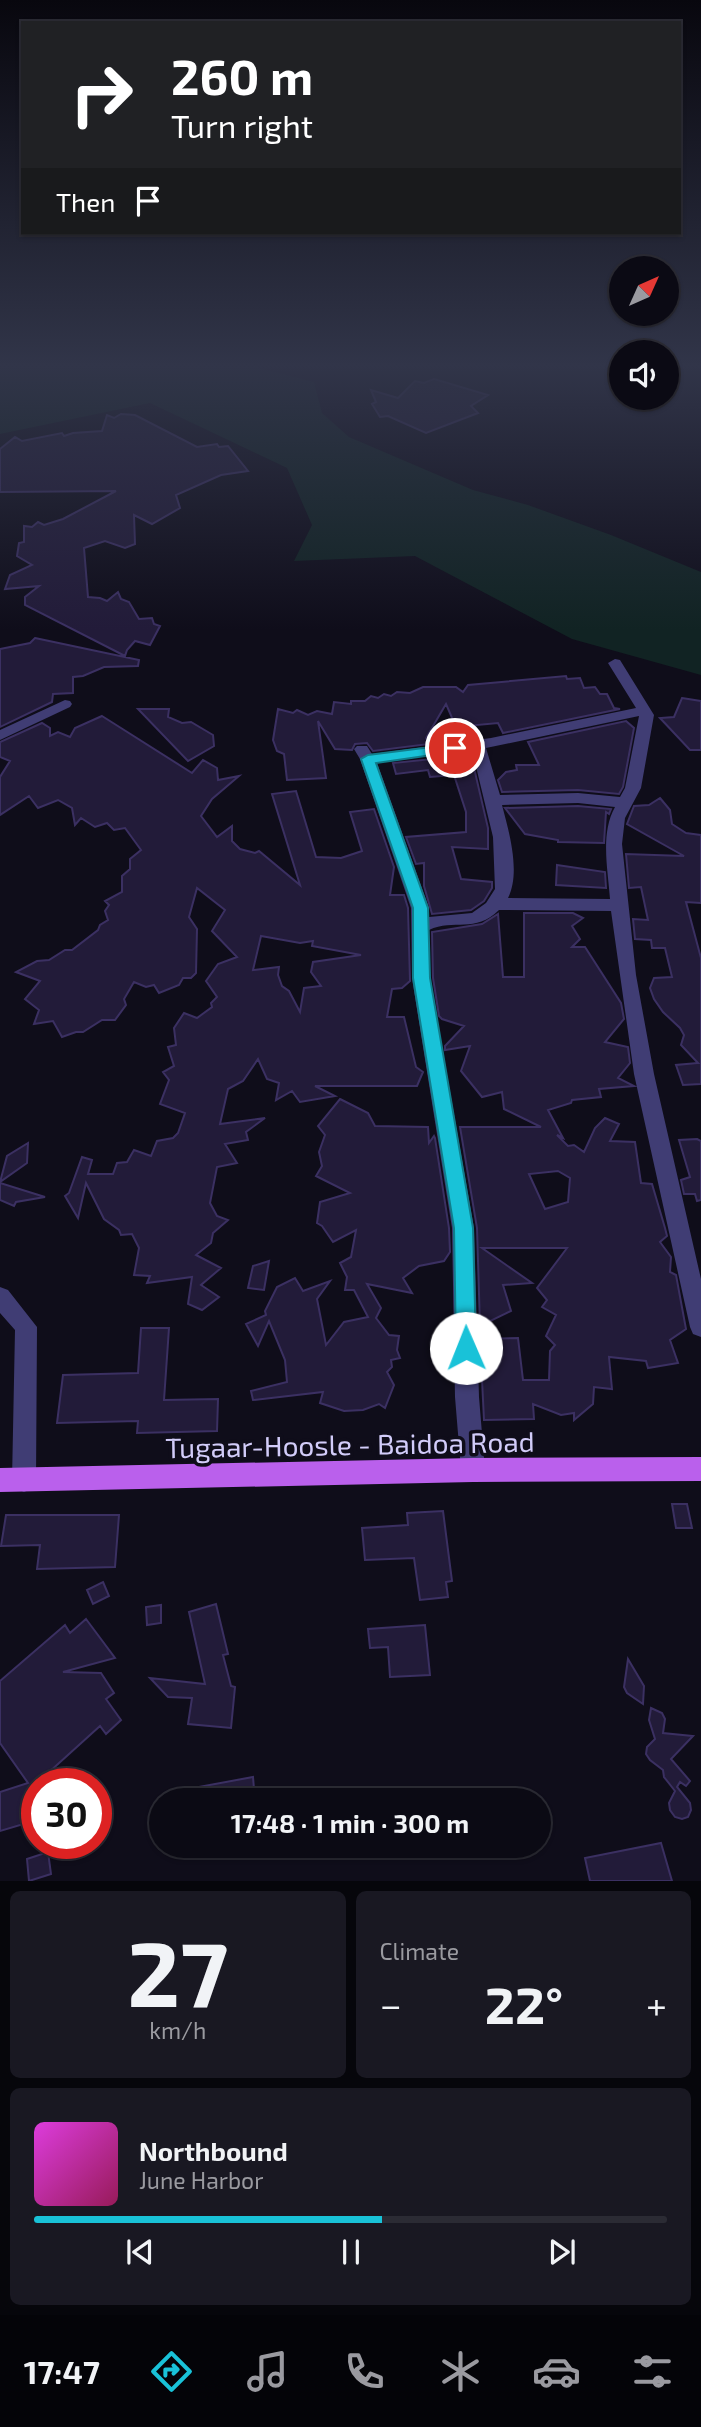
<!DOCTYPE html>
<html lang="en">
<head>
<meta charset="utf-8">
<style>
  body { margin:0; font-family:"Exo 2",sans-serif; background:#191822; color:#f1f3f6; height:100vh; display:flex; flex-direction:column; font-size:26px; white-space:nowrap }
  * { box-sizing:border-box; margin:0 }
  p { font-size:23px; color:#9a9aa0 }
  .icon { flex:none; width:38px; height:38px; fill:none; stroke:currentColor; stroke-width:2; stroke-linecap:round; stroke-linejoin:round }
  .map { position:relative; height:1881px; overflow:hidden }
  .details { display:flex; flex-direction:column; gap:10px; padding:10px; background:#06060b; flex:1 }
  .details>* { flex:none }
  .banner { position:absolute; left:21px; top:21px; width:660px; height:214px; border-radius:0px; box-shadow:0 2px 5px #0004,0 0 0 2px #2b2b34; background:#202124; color:#fff; overflow:hidden }
  .needle { width:46px; rotate:45deg }
  .controls { position:absolute; left:609px; top:256px; display:grid; gap:14px }
  .controls a { display:grid; place-items:center; width:70px; height:70px; border-radius:50%; background:#0b0a14; box-shadow:0 2px 5px #0004,0 0 0 2px #2b2b34; font-size:35px }
  .speed { position:absolute; left:21px; top:1768px; display:flex; gap:14px; font-size:35px; font-weight:700; text-align:center }
  .speed>* { display:grid; place-content:center; width:91px; height:91px; border-radius:50%; background:#0b0a14; box-shadow:0 2px 5px #0004,0 0 0 2px #2b2b34; line-height:1 }
  .speed .limit { border:10px solid #d22; background:#fff; color:#111 }
  .pin { position:absolute; display:grid; place-items:center; width:60px; height:60px; color:#fff; margin:-30px; border:4px solid #fff; border-radius:50%; box-shadow:0 2px 7px #0007 }
  .me { position:absolute; width:77px; margin:-38px; rotate:359deg; stroke-linejoin:round; filter:drop-shadow(0 0 5px #0008) }
  .turn { display:flex; align-items:center; gap:24px; height:147px; padding:0 35px; font-size:32px }
  .turn .icon { width:91px; height:91px; stroke-width:2.5 }
  .turn b { display:block; font-size:49px; line-height:60px }
  .then { display:flex; align-items:center; height:66px; padding:0 35px; background:#0003; gap:14px; font-size:26px }
  .big { font-size:52px; font-weight:700; line-height:1.1 }
  .details .widget { flex:1; display:flex; flex-direction:column; justify-content:center; gap:10px; min-width:0; padding:0 24px; border-radius:10px; background:#191822 }
  .details .dial { align-items:center; gap:0 }
  .dial b { font-size:91px; line-height:1 }
  .song { display:flex; align-items:center; gap:21px }
  .cover { width:84px; height:84px; border-radius:10px; background:linear-gradient(135deg,hsl(300 70% 55%),hsl(330 70% 35%)) }
  .played { height:7px; border-radius:4px; background:linear-gradient(90deg,#19c2d8 55%,#2b2b34 55%) }
  .keys { display:flex; justify-content:space-around; direction:ltr }
  .heat { display:flex; justify-content:space-between; align-items:center; font-size:38px; direction:ltr }
  .details .tiles { flex:1; display:grid; gap:10px; grid-template-columns:1fr 1fr }
  .widget:last-child { grid-column:span 2 }
  .trip { position:absolute; left:149px; top:1788px; width:402px; height:70px; border-radius:35px; background:#0b0a14; box-shadow:0 2px 5px #0004,0 0 0 2px #2b2b34; font-weight:700; line-height:70px; text-align:center }
  .tab-bar { display:flex; height:112px; justify-content:space-around; align-items:center; background:#040408; color:#9a9aa0 }
  .tab-bar .icon { width:49px; height:49px }
  .tab-bar .active { color:#19c2d8 }
  .tab-bar b { font-size:32px; color:#f1f3f6 }
  .map>svg:first-child { display:block }
  .green { fill:#112323 }
  .building { fill:#221b39; stroke:#3b3062; stroke-width:2; fill-rule:evenodd }
  .lines { fill:none; stroke-linecap:round; stroke-linejoin:round }
  .minor { fill:#403d74; fill-rule:evenodd }
  .major { fill:#ba60ec; fill-rule:evenodd }
  .route { fill:#19c2d8; stroke:#107e8c; stroke-width:2 }
  .labels { text-anchor:middle; dominant-baseline:central; stroke-width:7; stroke-linejoin:round; paint-order:stroke }
  .near-street-label { font-size:28px; fill:#d2ccf9; stroke:#0f0d1a }
</style>
</head>
<body>
<div class="map">
<svg width="701" height="1881" viewBox="0 0 701 1881">
  <rect width="100%" height="100%" fill="#0f0d1a"/>
  <path class="green" d="M0,367H256L314,382L322,413L349,437L473,490L528,505L611,535L701,572V675L572,639L415,556L294,561L312,525L287,468L150,403L0,434Z"/>
  <path class="building" d="M434,379L488,395L471,406L478,413L426,433L388,416L380,417L372,404L376,402L371,390L398,398L415,381L424,383Z
    M121,414L135,415L197,447L217,444L219,447L228,446L248,471L221,475L176,495L180,508L152,524L134,515L135,544L125,548L105,541L84,548L88,597L100,598L107,601L118,592L121,599L129,602L139,619L152,618L154,624L160,626L150,645L135,641L127,650L125,656L25,605V597L39,586L5,589L10,575L32,565L17,556L19,543L24,542V526L32,527L38,522L44,525L63,519L116,491L0,492V449L15,437L22,441L62,433L64,436L73,433L102,431L107,415L114,418Z
    M35,638L139,660L138,666L104,667L83,676L73,677V693L53,694L52,702L0,727V649L30,643Z
    M566,676L567,679L580,678L584,688L595,687L600,694H607L614,708L620,709L503,733L498,723L456,727L446,704L426,738L429,744L373,751L367,743L355,744L352,750L335,749L318,721L326,778L287,780L284,754L277,751L273,740L278,709L293,713L297,710L308,715L317,711L332,714L334,702L351,704V701H365L371,696L378,698L384,694L391,696L397,692L410,693L423,687H456L463,692L468,685Z
    M682,698L701,701V750H690L660,718L674,717Z
    M138,709H169L168,717L182,723L191,722L213,735L214,746L188,761Z
    M102,716L192,773L203,760L217,768L218,780L239,776L212,799L201,816L217,837L232,826V841L240,849L255,853L259,851L300,885L272,794L296,791L316,857L341,858L362,851L350,812L374,809L394,867L390,895H404L408,908L410,981L402,988L392,989L387,1017H404L416,1067L423,1072L417,1086H315L335,1096L300,1102L292,1091L276,1100L279,1083L267,1079L258,1059L243,1081L228,1089L220,1124L265,1118L246,1132L248,1140L225,1144L237,1163L217,1167L210,1203L217,1216L228,1220L213,1233L211,1243L196,1255L221,1268L201,1285L219,1297L202,1310L188,1304L192,1277L147,1283L150,1276L134,1275L139,1248L132,1234L121,1235L119,1230L104,1219L86,1183L78,1218L65,1196L69,1193L82,1157L92,1160L88,1174H113L117,1163L127,1162L134,1150L151,1156L157,1141L173,1138L178,1133L185,1113L160,1104L169,1080L163,1072L174,1066L168,1047L176,1045L174,1028L184,1013L197,1018L212,1007L211,1003L217,997L206,981L218,964L237,957L212,931L225,910L197,888L189,917L197,929L196,973L191,978H183L179,985L159,993L154,985L146,987L134,982L124,999L126,1005L115,1020H102L83,1032H76L62,1037L53,1021L34,1024L39,1010L25,999L40,981L16,972L37,961L49,960L65,950H72L98,930L100,925L108,920L105,911L109,905L105,901L122,892V876L130,869V859L141,850L125,828L114,830L107,823L95,827L81,818L75,825L72,808L58,800L38,808L29,796L0,815V777L10,761L0,757V742L42,723L50,728V736L58,732L70,737L75,728ZM261,936L300,943L313,941L312,946L361,955L313,962L311,972L321,986L304,988L300,1012L289,991L282,986L278,975L279,967L253,970Z
    M626,721L634,728L623,787L619,794L578,790L502,792L498,780L506,772L517,770L516,765H539L528,742Z
    M471,755L488,828V849L452,847L461,879L492,882V888L484,901L471,910L432,914L424,886V863L416,864L406,837L466,832V812L454,775L430,777L428,770L396,774L393,763Z
    M660,798L670,810L672,824L686,833L701,835V903L686,902L701,958V1084L683,1085L676,1065L698,1063L681,1045L684,1035L680,1028L663,1012L654,999L650,988L654,978L672,977L665,948H652L651,940L635,939L633,919L648,920L641,887L629,888L626,854L684,856L627,824L634,806L649,805Z
    M578,806L611,809L609,814L606,812L604,843L558,842V840L525,834L505,808Z
    M557,865L605,872L606,888L556,885Z
    M524,913H573L583,918L572,926L580,939L572,947H585L621,1003L624,1019L605,1042L628,1047L630,1063L618,1078L634,1086L599,1089L601,1097L572,1100L571,1103L548,1110L563,1138L557,1135L568,1146L574,1145L584,1152L595,1128L605,1118L619,1124L610,1141L635,1142L641,1183L652,1184L665,1228L667,1236L660,1242L671,1257L670,1272L676,1275L686,1329L670,1340L678,1363L648,1368L646,1361L609,1357L612,1389L594,1387L593,1404L574,1420V1413L561,1415L533,1404L534,1419L484,1420L480,1339L518,1338L523,1380H549L550,1351L555,1345L546,1336L556,1315L542,1307L547,1300L537,1288L567,1248H482L532,1283L503,1285L511,1311L480,1326L477,1228L460,1127H541L504,1109L502,1092L482,1097L461,1071L470,1046L445,1050V1046L464,1026L442,1019L439,1016L433,978L432,932L482,924L498,914L503,977H524ZM558,1171L570,1178L568,1202L545,1209L529,1174Z
    M340,1099L368,1113L375,1126L428,1127L429,1143L434,1136L435,1138L449,1228L450,1252L444,1261L419,1266L403,1278L412,1293L367,1284L381,1308L376,1318L389,1335L399,1336L397,1350L400,1358L391,1360L392,1367L387,1372L394,1385L385,1408L379,1404L363,1410L344,1411L320,1403L323,1392L253,1400L251,1391L287,1382L285,1360L269,1321L258,1346L246,1324L266,1315L265,1311L277,1287L295,1278L303,1291L330,1281L317,1299L326,1345L344,1322L368,1317L354,1290H345L347,1277L340,1263L351,1257L356,1230L333,1242L322,1226L317,1223L320,1202L350,1193L316,1176L322,1166L319,1152L325,1135L318,1126Z
    M697,1139L701,1141V1200L697,1201L695,1194H684L681,1180L690,1177L679,1140Z
    M28,1143L27,1163L0,1182L7,1156Z
    M0,1183L45,1197L16,1202L14,1206L0,1200Z
    M269,1261L264,1290L248,1288L253,1266Z
    M141,1328H169L164,1400L218,1399L217,1431L137,1433L138,1421L57,1423L63,1375L138,1373Z
    M672,1504H687L692,1528H676Z
    M443,1511L452,1581L446,1582L448,1597L420,1600L414,1558L365,1560L362,1528L408,1525L407,1513Z
    M6,1515H119L115,1567L37,1569L40,1545L1,1546Z
    M103,1582L109,1596L93,1604L87,1590Z
    M216,1604L228,1654L223,1655L231,1686L235,1687L231,1728L188,1724L192,1698L168,1697L150,1678L205,1684L189,1612Z
    M161,1605V1623L147,1625L146,1607Z
    M86,1619L115,1658L63,1672L101,1673L114,1693L106,1699L121,1720L106,1734L100,1726L37,1783V1820L0,1831V1792L28,1783L0,1743V1681L65,1625L70,1633Z
    M425,1625L430,1675L390,1677L388,1647L370,1648L368,1629Z
    M628,1659L644,1686L643,1704L627,1693L624,1687Z
    M651,1708L662,1713L665,1719L663,1733L693,1736L671,1759L690,1781L686,1786L680,1782L677,1787L690,1803L691,1810L688,1817L682,1819L675,1817L670,1810L669,1803L675,1791L664,1777L663,1770L650,1760L646,1754L647,1747L655,1739L649,1720Z
    M253,1777L255,1801H167L166,1793Z
    M661,1843L672,1881H590L585,1858Z
    M48,1852L51,1874L29,1881L27,1859Z"/>
  <g class="lines">
    <path class="minor" d="M615,659L620,660L654,715L641,788L625,818L622,844L636,975L654,1074L701,1279V1337L693,1334L690,1327L634,1074L611,911L499,910C475,934 454,918 429,930L430,978L474,1228L479,1397L485,1470L482,1478L473,1482L464,1478L461,1470L455,1397L452,1228L412,978L411,908L360,759L354,749L357,746H367L372,754L491,738L636,708L608,663ZM639,716L625,788L620,797L578,793L500,795L486,748ZM472,750L493,837L495,889L486,903L472,913L429,917V908L377,763ZM578,803L615,807C600,834 608,869 610,899L508,898C521,872 509,832 502,805Z
      M65,700L70,701L72,704L70,707L0,740V730Z
      M0,1287L8,1290L37,1327L36,1480L33,1488L24,1492L15,1488L12,1480L15,1330L0,1313Z"/>
    <path class="major" d="M701,1457V1481L473,1482L0,1492V1468L473,1458Z"/>
  </g>
  <linearGradient id="sky" x2="0" y2="1"><stop stop-color="#08070e"/><stop offset="0.58" stop-color="#313549"/><stop offset="1" stop-color="#313549" stop-opacity="0"/></linearGradient>
  <rect width="701" height="630" fill="url(#sky)"/>
  <path class="route" d="M455,744L462,748L460,751L376,763L428,908L430,978L473,1228L476,1348L473,1355L466,1358L459,1355L456,1348L454,1228L413,978V908L361,759L368,755Z"/>
  <g class="labels">
    <g class="near-street-label">
      <text transform="translate(350 1444) rotate(-1)">Tugaar-Hoosle - Baidoa Road</text>
    </g>
  </g>
</svg>
<div class="controls">
<a><svg class="needle" viewBox="-14 -14 28 28"><path d="M0-13l5 13h-10z" fill="#e53935"/><path d="M0 13l5-13h-10z" fill="#9a9aa0"/></svg></a>
<a><svg class="icon" aria-label="sound" viewBox="0 0 24 24"><path d="M4 9h4l5-4v14l-5-4H4zM17 9q2 3 0 6"/></svg></a>
</div>
<div class="speed"><div class="limit">30</div></div>
<div class="pin" style="left:455px;top:748px;background:#d93025"><svg class="icon" aria-label="arrive" viewBox="0 0 24 24"><path d="M6 21V4h12l-3 4 3 4H6"/></svg></div>
<svg class="me" style="left:466px;top:1348px" viewBox="-20 -20 40 40"><circle r="19" fill="#fff"/><path d="M0-13L10 11 0 6-10 11z" fill="#19c2d8"/></svg>
<div class="trip">17:48 · 1 min · 300 m</div>
<div class="banner">
<div class="turn"><svg class="icon" aria-label="right" viewBox="0 0 24 24"><path d="M7 20v-9h11M14 6l5 5-5 5"/></svg><div><b>260 m</b>Turn right</div></div>
<div class="then">Then<svg class="icon" aria-label="arrive" viewBox="0 0 24 24"><path d="M6 21V4h12l-3 4 3 4H6"/></svg></div>
</div>
</div>
<section class="details">
<div class="tiles">
<div class="widget dial"><b>27</b><p>km/h</p></div>
<div class="widget"><p>Climate</p>
<div class="heat"><a>−</a><b class="big">22°</b><a>+</a></div>
</div>
<div class="widget">
<div class="song"><i class="cover"></i><div><b>Northbound</b><p>June Harbor</p></div></div>
<div class="played"></div>
<div class="keys"><svg class="icon" aria-label="previous" viewBox="0 0 24 24"><path d="M18 5L8 12l10 7zM5 5v14"/></svg><svg class="icon" aria-label="pause" viewBox="0 0 24 24"><path d="M8 5v14M16 5v14"/></svg><svg class="icon" aria-label="next" viewBox="0 0 24 24"><path d="M6 5l10 7-10 7zM19 5v14"/></svg></div>
</div>
</div>
</section>
<nav class="tab-bar">
<b>17:47</b>
<svg class="icon active" aria-label="directions" viewBox="0 0 24 24"><path d="M12 3l9 9-9 9-9-9zM9 14v-3h6M13 9l2 2-2 2"/></svg>
<svg class="icon" aria-label="music" viewBox="0 0 24 24"><path d="M9 18V5l10-2v13"/><circle cx="6" cy="18" r="3"/><circle cx="16" cy="16" r="3"/></svg>
<svg class="icon" aria-label="phone" viewBox="0 0 24 24"><path d="M5 4h4l2 5-3 2q2 4 5 5l2-3 5 2v4C11 20 4 13 5 4z"/></svg>
<svg class="icon" aria-label="climate" viewBox="0 0 24 24"><path d="M12 3v18M4 7l16 10M4 17L20 7"/></svg>
<svg class="icon" aria-label="car" viewBox="0 0 24 24"><path d="M5 17H2v-5l4-1 3-4h7l3 4 3 1v5h-3M9 17h6M6 11h13"/><circle cx="7" cy="17" r="2"/><circle cx="17" cy="17" r="2"/></svg>
<svg class="icon" aria-label="filters" viewBox="0 0 24 24"><path d="M4 7h16M4 17h16"/><circle cx="9" cy="7" r="2"/><circle cx="15" cy="17" r="2"/></svg>
</nav>
</body>
</html>
